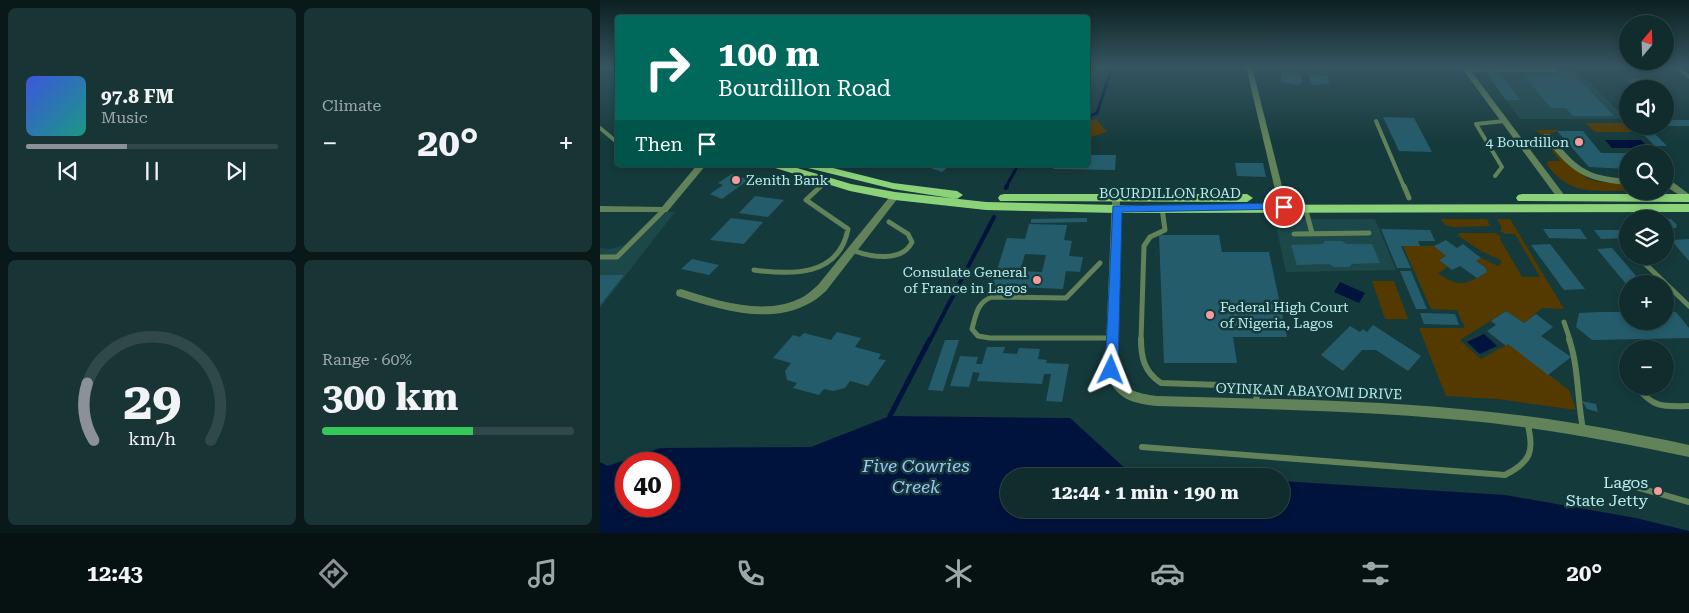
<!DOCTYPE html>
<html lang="en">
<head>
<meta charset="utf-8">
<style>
  body { margin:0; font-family:"Roboto Serif",serif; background:#193435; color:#f1f3f6; height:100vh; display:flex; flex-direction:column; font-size:19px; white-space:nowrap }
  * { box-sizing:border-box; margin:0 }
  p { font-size:16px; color:#9ca7aa }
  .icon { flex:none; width:28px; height:28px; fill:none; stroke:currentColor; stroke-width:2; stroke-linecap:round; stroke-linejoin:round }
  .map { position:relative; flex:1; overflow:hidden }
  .sheet { display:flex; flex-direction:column; gap:8px; padding:8px; background:#091819; width:600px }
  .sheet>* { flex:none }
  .banner { position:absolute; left:15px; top:15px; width:475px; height:152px; border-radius:5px; box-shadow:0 2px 8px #0003,0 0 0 1px #304849; background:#00695c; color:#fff; overflow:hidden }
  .needle { width:32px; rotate:19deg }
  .buttons { position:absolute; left:1019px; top:15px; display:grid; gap:10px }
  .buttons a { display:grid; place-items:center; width:55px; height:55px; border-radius:50%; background:#102c2d; box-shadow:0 2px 8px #0003,0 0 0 1px #304849; font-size:25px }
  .speed { position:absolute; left:15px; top:452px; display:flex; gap:10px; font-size:25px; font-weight:700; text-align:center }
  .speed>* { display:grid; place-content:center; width:65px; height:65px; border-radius:50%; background:#102c2d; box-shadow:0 2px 8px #0003,0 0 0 1px #304849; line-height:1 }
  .speed .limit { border:8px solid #d22; background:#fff; color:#111 }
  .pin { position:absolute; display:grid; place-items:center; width:42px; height:42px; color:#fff; margin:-21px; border:2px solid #fff; border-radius:50%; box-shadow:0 1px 5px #0007 }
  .me { position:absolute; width:55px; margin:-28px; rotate:2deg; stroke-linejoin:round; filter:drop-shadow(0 0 4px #0008) }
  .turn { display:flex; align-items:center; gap:18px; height:105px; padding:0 20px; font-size:22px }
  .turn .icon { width:65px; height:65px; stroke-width:2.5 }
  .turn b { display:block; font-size:35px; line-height:42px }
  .then { display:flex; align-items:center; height:48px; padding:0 20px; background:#0003; gap:10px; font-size:19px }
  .big { font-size:38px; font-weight:700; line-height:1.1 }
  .sheet .widget { flex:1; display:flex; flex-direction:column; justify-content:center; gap:8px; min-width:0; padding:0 18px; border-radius:8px; background:#193435 }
  .sheet .dial { align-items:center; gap:0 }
  .dial svg { height:130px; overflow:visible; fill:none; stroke:#304849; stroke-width:7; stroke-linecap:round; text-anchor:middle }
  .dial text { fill:#f1f3f6; stroke:none }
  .song { display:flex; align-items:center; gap:15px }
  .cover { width:60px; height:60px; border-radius:8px; background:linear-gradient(135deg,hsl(230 70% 55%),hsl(170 70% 35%)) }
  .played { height:5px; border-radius:2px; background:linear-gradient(90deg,#8c9099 40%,#304849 40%) }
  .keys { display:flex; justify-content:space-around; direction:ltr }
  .heat { display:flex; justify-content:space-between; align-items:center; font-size:28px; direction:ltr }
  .charge { height:8px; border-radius:4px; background:linear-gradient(90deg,#34c759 60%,#304849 0) }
  .sheet .tiles { flex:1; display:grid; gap:8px; grid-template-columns:repeat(2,1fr) }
  .trip { position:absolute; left:400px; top:468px; width:290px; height:50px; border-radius:25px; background:#102c2d; box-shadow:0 2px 8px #0003,0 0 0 1px #304849; font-weight:700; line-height:50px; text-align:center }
  .tabs { display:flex; height:80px; justify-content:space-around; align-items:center; background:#061212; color:#9ca7aa }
  .tabs .icon { width:35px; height:35px }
  .tabs .on { color:#8c9099 }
  .tabs b { font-size:22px; color:#f1f3f6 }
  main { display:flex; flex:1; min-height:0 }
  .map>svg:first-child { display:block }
  .built { fill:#1d484a }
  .green { fill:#553a00 }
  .water { fill:#00133c; fill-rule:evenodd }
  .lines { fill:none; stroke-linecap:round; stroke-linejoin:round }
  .stream-far2 { stroke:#00133c; stroke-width:3 }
  .stream-far1 { stroke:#00133c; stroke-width:4 }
  .stream { stroke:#00133c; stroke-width:5 }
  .building { fill:#255c6c; fill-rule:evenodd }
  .service-far2 { stroke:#628359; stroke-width:4 }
  .service-far1 { stroke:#628359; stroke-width:5 }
  .service { stroke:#628359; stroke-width:6 }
  .minor { fill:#628359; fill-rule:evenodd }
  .tertiary { fill:#628359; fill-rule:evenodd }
  .primary { fill:#8cd279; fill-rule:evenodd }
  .route { fill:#1a73e8; stroke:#114b97 }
  .poi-dot { fill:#f59b9c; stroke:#153a3c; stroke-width:2 }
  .labels { text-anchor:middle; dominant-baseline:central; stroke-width:5; stroke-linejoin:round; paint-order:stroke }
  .poi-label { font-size:14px; fill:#b8ecee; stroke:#153a3c; text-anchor:end }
  .street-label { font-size:14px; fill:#b8ecee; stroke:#153a3c }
  .near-poi-label { font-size:16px; fill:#b8ecee; stroke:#153a3c; text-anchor:end }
  .near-water-label { font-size:18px; font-style:italic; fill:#a0c1f4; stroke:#153a3c }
</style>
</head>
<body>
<main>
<section class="sheet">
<div class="tiles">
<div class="widget">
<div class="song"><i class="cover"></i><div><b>97.8 FM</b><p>Music</p></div></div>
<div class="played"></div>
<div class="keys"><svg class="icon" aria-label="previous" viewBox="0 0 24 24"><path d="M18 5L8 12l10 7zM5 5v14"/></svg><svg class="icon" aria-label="pause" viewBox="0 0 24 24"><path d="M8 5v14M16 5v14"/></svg><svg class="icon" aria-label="next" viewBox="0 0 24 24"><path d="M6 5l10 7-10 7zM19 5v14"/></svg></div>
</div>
<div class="widget"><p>Climate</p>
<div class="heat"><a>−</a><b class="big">20°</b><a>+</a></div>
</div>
<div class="widget dial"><svg viewBox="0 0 100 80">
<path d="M14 69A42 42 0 1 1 86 69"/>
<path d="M14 69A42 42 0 0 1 10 34" stroke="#8c9099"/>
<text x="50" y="56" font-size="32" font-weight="700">29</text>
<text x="50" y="72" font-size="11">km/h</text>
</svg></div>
<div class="widget"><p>Range · 60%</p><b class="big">300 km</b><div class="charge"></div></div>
</div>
</section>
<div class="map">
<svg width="1089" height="533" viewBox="0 0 1089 533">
  <rect width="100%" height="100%" fill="#153a3c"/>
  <path class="built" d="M882,67H974L1026,119H920Z
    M59,211L75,212L0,308V248L11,249L24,245Z
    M696,219H775L796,270L686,272L675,221H697Z"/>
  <path class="green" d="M496,119L507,132L488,138V122Z
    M986,123H1023L1032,132H995Z
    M937,130H960L946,135L986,178L999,182L1027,183V191C993,190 971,196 947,165L948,161H960Z
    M841,219H887L890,226L854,227L845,225Z
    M897,219H910L964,309L942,308L924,323L906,311L860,340L881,359L908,344L969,390L976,410L898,399L846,396L819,328H865L857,310L831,309L803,246H834L846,256L839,260L848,267L838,273C859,289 867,284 887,272L886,268L876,261L881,258L898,266L901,263V260L883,252L860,237L858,233H895L901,237L900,239L922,277H940L915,234H906L900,231L902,228Z
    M772,281H794L808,319H785Z"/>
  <path class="water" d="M1005,140H1041L1049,148H1012Z
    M740,282L765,293L759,303L734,292Z
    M884,334L897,346L880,354L867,342Z
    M290,416L470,418L527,470L614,476H409V509H681V481L905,495L1036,518L1089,531V533H0V462L8,466L60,448L211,447ZM26,464H69V506H26Z"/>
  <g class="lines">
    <path class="stream-far2" d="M488,117L497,113L512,67
      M406,187L418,165"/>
    <path class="stream-far1" d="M406,188L407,186
      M330,340L394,217"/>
    <path class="stream" d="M290,416L330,339"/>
  </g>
  <path class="building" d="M882,67H895L920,100H906Z
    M957,71H971L1014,116H973L966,108H951L922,74H960Z
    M681,72L702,74V82H700V85L681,82Z
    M708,74L728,76L729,84L712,85Z
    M1039,77L1063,89H1039L1027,80Z
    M783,117L814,118L832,152L799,151Z
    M1065,120H1089V126H1065Z
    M1035,126H1047L1067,146H1055Z
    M957,131H983L1001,153H1028V169L989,167Z
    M488,155H516L515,170L453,169L454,165H488Z
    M635,163H663L666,177L637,176Z
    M322,165H350L342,172Z
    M132,174L148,180L122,199L110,194L123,185L118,183Z
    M163,179L175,182L169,187L160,184Z
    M155,196L184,200L168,217L139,213Z
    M131,218L163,222L144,244L110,240Z
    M487,218V222L431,223V219Z
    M1065,219H1071L1077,225L1076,228H1065Z
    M429,224L467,225L464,240L472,241L469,256L483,257L480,272L466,271L463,289L392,286L407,238L425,239ZM425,254L446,255L442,272L420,271Z
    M781,229L830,230L835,241H818L820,246H801L811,268H797Z
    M943,229H980L987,239L949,238Z
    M994,230H1028V238L1001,239Z
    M559,235H619L622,252H669L687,337H633L637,363H564Z
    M1089,239V261L1071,240Z
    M846,240L857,248L863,244L881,258L876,261L886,268L887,272L877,278L860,266L852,270L839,260L846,256L834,246Z
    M725,241H742L747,244H772L780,263L752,264L749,267H734L729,264L697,265L691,245L723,244Z
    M950,244L985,289L964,290L931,245Z
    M1012,248L1043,284H1026L997,249Z
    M92,259L119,265L109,275L81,269Z
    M800,271H811L827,309H816Z
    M0,275H24L0,305Z
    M906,311L924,323L936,314L953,327L941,336L971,357L948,375L908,344L906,346L887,331L896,325L891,321Z
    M999,312H1028V321H1065V312H1076L1089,328V338L992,340L976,327L979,313Z
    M820,313L855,314L859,325L824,324Z
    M773,325L821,356L808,371L776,350H762L743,371L721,355L750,326L760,332L763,329L767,332Z
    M237,332L261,338L255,347L281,354L278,359L286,360L268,386L250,381L245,388L233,391L224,389L219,395L193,388L197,383L187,380L185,371L191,363L173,358L193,335L200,337L204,333L231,340Z
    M345,340H359L343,391L328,390Z
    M387,347H405L403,353L417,354L419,348L440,349L438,359L447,360L446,363L469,364L462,402L446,401L451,374H444L442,384L377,381L380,373L373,372L369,387L350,386L360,356L378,357L376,364H382Z
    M982,401L996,404L998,412L987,409Z"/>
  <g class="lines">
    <path class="service-far2" d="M867,70H884
      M897,70H953
      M776,121L804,187
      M0,128L18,143
      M895,176L902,167L876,124L904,121
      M220,187L227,181"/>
    <path class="service-far1" d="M804,186L809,198
      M705,207L712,233
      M694,234L769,233
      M1025,242L1028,245
      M252,250C270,257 302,263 312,242L308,234L289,222
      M1037,256L1089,306
      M0,257H17L64,210
      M500,263L466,298L392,297C377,302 376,315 372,329L378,336L390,338H512
      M154,270C191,275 239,277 248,229L206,200L221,186
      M964,322L970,340
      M541,340L544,246L550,237L565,230L562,208"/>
    <path class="service" d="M541,339C541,357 544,372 561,383L650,386L656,391L657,403
      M969,339C979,368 977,399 983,429
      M1023,366L1028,373
      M1036,386C1053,408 1063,407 1089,406
      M542,447L905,475C931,462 935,451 927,422
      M1036,487L1089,502"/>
    <path class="minor" d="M646,67H652L685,198L684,200H678L677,198Z
      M1073,67H1081L1089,74V79Z
      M944,134H950C976,167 985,176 1028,179V185C982,181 972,172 944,138Z
      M97,165H106L67,212H0V206L62,207Z
      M1065,180L1074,183L1089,194V201L1065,186Z
      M295,193L299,196L298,198L226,291C221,295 216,300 210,303C169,326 119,309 77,296L76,293L77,290L81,289C118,301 166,317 203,297C208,294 213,289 218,285L292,194Z"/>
    <path class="tertiary" d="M861,67H868L965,196L966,198L965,200H959Z
      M516,196L520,199L517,370C524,391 536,393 557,396C668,399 780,400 891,412C958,419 1023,431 1089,445V457C1023,443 958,431 891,423C780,411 668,409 557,406C529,403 515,398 505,370L512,199Z"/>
    <path class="primary" d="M8,67H18V71L9,69Z
      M171,165H187L251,184L295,192L386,202L517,205L1089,204V212L517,213L386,210L295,200L250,191L172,167Z
      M203,165H221L293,183L357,191L363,195L357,199L293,189L204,167Z
      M404,194H647L653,198L647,202L400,201L398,198L400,195Z
      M922,194H1089V202L918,201L916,198L918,195Z"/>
  </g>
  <linearGradient id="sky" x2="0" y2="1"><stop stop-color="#0c2021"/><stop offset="0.47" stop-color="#355561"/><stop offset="1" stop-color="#355561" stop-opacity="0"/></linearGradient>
  <rect width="1089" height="142" fill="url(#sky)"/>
  <path class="route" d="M684,203L690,207L688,209L522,212L518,370L516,374H507L505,370L513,206Z"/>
  <g class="poi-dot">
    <circle cx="979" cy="142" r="5"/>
    <circle cx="136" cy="180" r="5"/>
    <circle cx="437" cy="280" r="5"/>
    <circle cx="610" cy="315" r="5"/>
    <circle cx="1058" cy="491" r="5"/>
  </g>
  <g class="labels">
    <g class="poi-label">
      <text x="969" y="142">4 Bourdillon</text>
      <text x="146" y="180" text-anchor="start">Zenith Bank</text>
      <text x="427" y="272">Consulate General<tspan x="427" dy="16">of France in Lagos</tspan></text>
      <text x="620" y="307" text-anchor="start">Federal High Court<tspan x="620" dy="16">of Nigeria, Lagos</tspan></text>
    </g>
    <g class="street-label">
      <text x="570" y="193">BOURDILLON ROAD</text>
      <text transform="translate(709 391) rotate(2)">OYINKAN ABAYOMI DRIVE</text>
    </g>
    <g class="near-poi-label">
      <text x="1048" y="482">Lagos<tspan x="1048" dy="18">State Jetty</tspan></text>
    </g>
    <g class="near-water-label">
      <text x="316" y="465">Five Cowries<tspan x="316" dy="21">Creek</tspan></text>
    </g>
  </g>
</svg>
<div class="buttons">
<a><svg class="needle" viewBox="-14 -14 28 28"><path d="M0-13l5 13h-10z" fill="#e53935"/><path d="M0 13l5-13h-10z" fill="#9ca7aa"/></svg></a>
<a><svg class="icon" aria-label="sound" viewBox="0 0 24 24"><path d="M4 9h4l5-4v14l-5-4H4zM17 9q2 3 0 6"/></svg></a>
<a><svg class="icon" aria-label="search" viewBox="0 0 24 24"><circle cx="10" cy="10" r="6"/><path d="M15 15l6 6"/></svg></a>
<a><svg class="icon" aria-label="layers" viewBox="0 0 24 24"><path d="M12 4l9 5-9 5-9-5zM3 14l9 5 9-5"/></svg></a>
<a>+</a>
<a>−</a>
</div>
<div class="speed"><div class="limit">40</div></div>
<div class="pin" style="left:684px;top:207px;background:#d93025"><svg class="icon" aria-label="arrive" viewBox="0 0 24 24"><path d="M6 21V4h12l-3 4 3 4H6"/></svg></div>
<svg class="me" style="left:511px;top:370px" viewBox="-20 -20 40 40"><path d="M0-17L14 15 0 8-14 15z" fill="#1a73e8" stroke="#fff" stroke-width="4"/></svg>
<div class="trip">12:44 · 1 min · 190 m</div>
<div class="banner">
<div class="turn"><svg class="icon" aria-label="right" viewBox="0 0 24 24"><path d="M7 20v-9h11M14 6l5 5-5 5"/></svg><div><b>100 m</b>Bourdillon Road</div></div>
<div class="then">Then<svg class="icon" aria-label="arrive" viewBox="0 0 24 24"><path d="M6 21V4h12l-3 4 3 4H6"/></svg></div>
</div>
</div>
</main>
<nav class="tabs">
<b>12:43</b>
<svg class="icon on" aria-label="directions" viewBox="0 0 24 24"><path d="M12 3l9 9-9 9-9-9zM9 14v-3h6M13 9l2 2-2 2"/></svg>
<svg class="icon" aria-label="music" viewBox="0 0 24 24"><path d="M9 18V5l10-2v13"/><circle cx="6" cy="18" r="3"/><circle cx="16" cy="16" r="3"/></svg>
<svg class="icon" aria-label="phone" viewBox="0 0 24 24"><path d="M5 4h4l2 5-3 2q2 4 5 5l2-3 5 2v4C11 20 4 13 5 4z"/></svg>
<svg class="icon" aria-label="climate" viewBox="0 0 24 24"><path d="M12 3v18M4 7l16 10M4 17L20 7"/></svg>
<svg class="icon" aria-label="car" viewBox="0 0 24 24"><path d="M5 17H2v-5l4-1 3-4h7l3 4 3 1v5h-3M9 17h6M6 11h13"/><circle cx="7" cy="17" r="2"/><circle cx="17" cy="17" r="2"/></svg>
<svg class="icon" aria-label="filters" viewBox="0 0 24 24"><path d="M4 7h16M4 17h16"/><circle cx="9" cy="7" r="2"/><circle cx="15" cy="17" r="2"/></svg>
<b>20°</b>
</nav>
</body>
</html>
